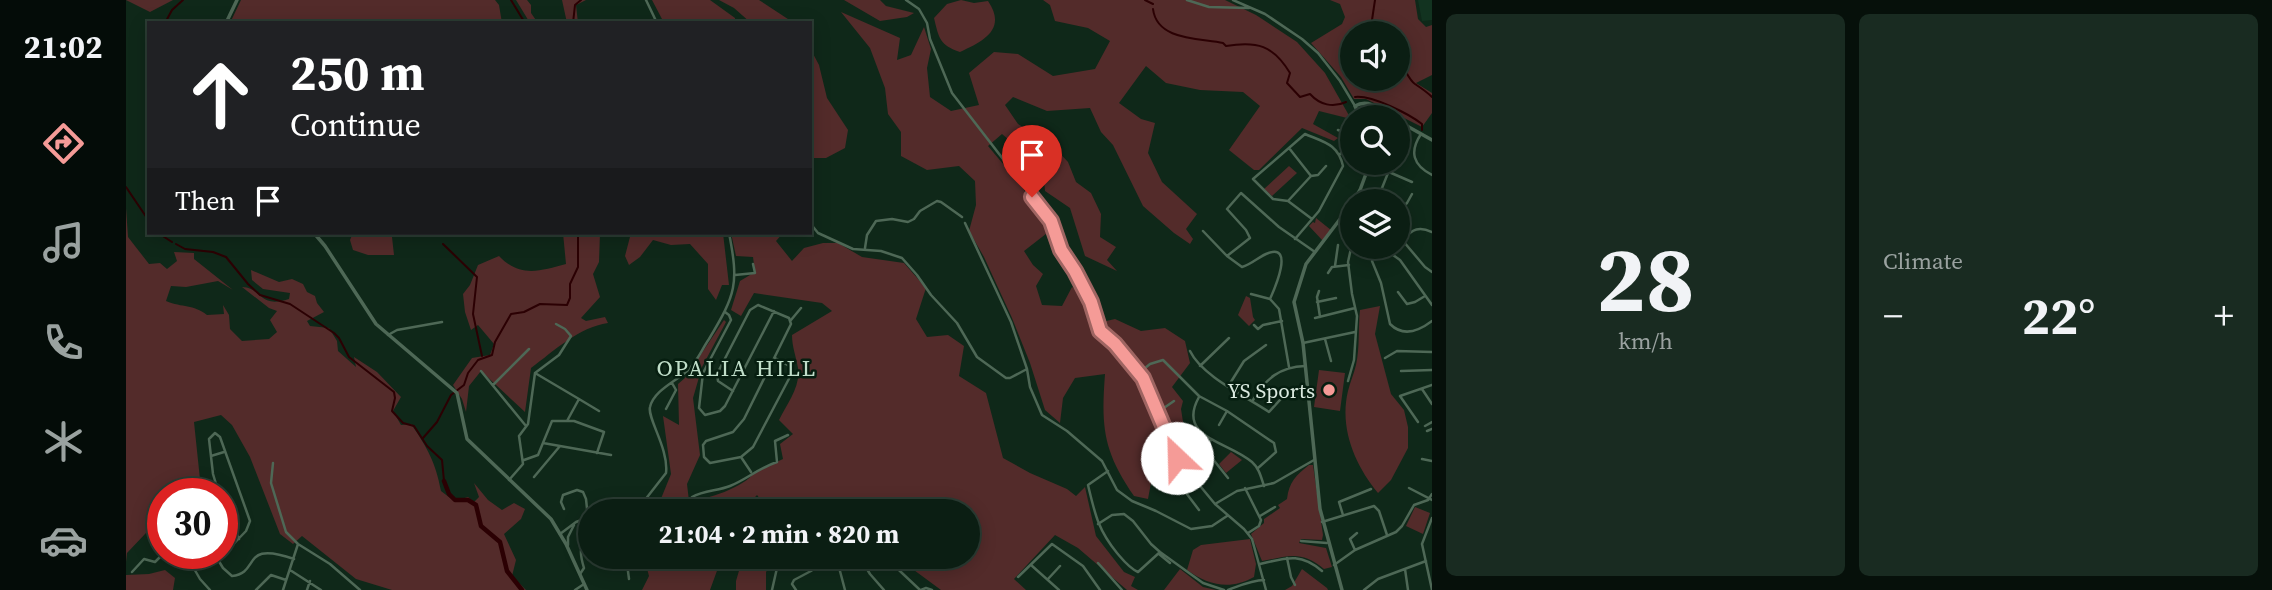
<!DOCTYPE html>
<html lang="en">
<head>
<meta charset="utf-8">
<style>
  body { margin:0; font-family:"Source Serif 4",serif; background:#192b21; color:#f1f3f6; height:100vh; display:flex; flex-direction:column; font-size:26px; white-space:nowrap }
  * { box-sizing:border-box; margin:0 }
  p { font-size:23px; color:#9aa2a0 }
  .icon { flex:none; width:38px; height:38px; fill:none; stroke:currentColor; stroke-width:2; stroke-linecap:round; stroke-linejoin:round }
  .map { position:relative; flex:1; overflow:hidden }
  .details { display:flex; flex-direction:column; gap:14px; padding:14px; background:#06100a; width:840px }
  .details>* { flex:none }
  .guide { position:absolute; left:21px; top:21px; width:665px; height:214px; border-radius:0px; box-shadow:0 4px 18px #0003,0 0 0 2px #2b3c33; background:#202124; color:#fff; overflow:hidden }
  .buttons { position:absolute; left:1214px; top:21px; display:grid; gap:14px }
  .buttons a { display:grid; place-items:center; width:70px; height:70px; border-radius:50%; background:#0b1e13; box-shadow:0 4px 18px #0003,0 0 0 2px #2b3c33; font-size:35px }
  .speed { position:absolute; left:21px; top:478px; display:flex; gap:14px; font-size:35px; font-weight:700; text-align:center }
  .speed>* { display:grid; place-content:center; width:91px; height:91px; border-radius:50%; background:#0b1e13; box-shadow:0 4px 18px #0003,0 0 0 2px #2b3c33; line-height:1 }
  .speed .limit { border:10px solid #d22; background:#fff; color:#111 }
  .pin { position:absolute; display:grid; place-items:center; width:60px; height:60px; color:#fff; margin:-72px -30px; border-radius:50% 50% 50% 0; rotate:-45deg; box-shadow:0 0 7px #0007 }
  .pin .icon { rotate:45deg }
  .me { position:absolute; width:77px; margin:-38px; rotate:336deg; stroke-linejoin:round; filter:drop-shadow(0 0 5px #0008) }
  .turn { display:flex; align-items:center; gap:24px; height:147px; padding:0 28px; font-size:32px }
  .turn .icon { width:91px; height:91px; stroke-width:2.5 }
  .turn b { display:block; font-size:49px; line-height:60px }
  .then { display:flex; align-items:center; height:66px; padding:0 28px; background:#0003; gap:14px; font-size:26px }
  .big { font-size:52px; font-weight:700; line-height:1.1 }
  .details .tile { flex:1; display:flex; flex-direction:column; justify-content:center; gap:10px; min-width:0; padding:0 24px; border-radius:10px; background:#192b21 }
  .details .dial { align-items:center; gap:0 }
  .dial b { font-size:91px; line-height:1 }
  .heat { display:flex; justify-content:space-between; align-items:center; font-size:38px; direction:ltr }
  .details .tiles { flex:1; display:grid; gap:14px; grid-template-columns:repeat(2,1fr) }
  .trip { position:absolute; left:452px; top:499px; width:402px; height:70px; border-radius:35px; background:#0b1e13; box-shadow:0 4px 18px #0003,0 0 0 2px #2b3c33; font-weight:700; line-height:70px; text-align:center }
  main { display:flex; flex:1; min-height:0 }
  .dock { display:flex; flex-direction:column; width:126px; justify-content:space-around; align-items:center; background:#040c08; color:#9aa2a0 }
  .dock .icon { width:49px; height:49px }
  .dock .on { color:#f59b97 }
  .dock b { font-size:32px; color:#f1f3f6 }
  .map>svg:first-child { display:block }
  .built { fill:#123320 }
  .green { fill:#532b2a; fill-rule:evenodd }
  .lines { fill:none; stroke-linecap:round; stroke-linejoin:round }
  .stream { stroke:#2b0003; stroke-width:2 }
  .river { stroke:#2b0003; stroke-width:4.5 }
  .minor { stroke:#4e6856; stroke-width:2.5 }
  .tertiary { stroke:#4e6856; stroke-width:3.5 }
  .route-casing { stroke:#9f6562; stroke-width:18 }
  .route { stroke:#f59b97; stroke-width:12 }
  .poi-dot { fill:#f59b97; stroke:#061e10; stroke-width:2.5 }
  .labels { text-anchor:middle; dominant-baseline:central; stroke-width:5; stroke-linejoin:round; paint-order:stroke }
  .poi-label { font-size:21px; fill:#dbeae0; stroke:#061e10; text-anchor:end }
  .neighbourhood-label { font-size:23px; letter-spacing:2px; fill:#c0dec9; stroke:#061e10 }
</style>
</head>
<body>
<main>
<nav class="dock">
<b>21:02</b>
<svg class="icon on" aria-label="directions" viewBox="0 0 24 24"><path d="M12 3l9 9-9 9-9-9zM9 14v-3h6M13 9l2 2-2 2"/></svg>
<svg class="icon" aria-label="music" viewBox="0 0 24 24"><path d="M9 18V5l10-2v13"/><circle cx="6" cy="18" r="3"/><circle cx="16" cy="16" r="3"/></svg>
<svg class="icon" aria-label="phone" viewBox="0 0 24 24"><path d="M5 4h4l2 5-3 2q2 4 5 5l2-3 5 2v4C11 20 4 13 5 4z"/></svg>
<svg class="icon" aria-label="climate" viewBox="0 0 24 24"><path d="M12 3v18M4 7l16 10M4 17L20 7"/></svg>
<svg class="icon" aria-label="car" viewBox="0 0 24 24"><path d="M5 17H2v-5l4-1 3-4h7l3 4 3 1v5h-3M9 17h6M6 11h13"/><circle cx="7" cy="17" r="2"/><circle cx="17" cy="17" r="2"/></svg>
</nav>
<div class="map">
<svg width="1306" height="590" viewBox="0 0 1306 590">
  <rect width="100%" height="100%" fill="#0f2819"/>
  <path class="built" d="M1292,0H1306V20L1296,21Z"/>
  <path class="green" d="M0,0H47L24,12Z
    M115,0H369L373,5L376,23H104Z
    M390,0H401L405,5V13L412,23H404Z
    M436,0H460L450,5L452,23H441Z
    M526,0H584L609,18V23H534L536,19Z
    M593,0H633L668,23H625L608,8Z
    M718,0H754L760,6L788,13L781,17L754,21Z
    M835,0L848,3L862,1C881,29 858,41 834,52C814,45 813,39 808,18L821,4Z
    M917,0H1099L1130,15L1171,42L1199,73L1225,119L1193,111L1187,124L1212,138L1208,141L1176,128L1133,170H1128L1103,150L1134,106L1117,92L1074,90L1040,83L1020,66L993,103L1015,119L1029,123L1022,153L1036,182L1071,214L1060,229L1067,239L1064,244L1048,233L1017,206L987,145L975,132L964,108L921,111L887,97L879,105L892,124L926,145L942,162L950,182L965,193L975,214L974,237L990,247L981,260L991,271L959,256L944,208L919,191L917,169L876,134L862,146L894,184L925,230L898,251L907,265L917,274L910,286L916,305L936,306L946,287L956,294L963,325L989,319L1015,331L1039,328L1059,341L1064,363L1046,387L1057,401L1055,409L1060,441L1051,451L1066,449L1071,440L1080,438L1081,440L1079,450L1072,451L1069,461L1061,466L1050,451L1027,472L1022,499L1008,496C977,451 975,427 979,374L949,378L937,398L934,423L919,410L904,363L886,318L858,257L843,231L850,205L849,181L833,166L801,170L775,156V132L762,114L759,88L744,48L715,12L774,38L771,60L785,55L798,27L805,49L801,68L804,97L825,111L853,105L843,73L868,52L892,54L927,76L969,69L984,41L962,28L929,21L924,5Z
    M1204,0H1289L1292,19L1300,27L1306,25V75L1290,83L1306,93V113L1296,127L1240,99H1228L1215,77L1185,43L1216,24L1219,17L1214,4ZM1227,33H1272V79H1227Z
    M684,48L693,65L701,98L722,130L719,148L700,158H684Z
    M1163,166L1171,173L1146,196L1138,189Z
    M0,208L2,237L23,264L34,263L41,269L51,261L48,252L68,253V259L107,290L92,281L60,287L45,286L40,301C57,308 67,304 81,315L98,314L97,305L103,315L104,329L116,341L143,339L151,332L144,320L151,311L143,308L116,287C137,288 132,309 163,299L164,293L137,289L126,280L125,270L153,282L166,279L177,284L181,292L189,296L191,303L198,312L181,321L184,326L203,328L211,341L212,351L230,367L228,357L251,372L275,397L267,411L275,425L285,424C301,447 310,463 315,491L328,501L342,497L348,502L353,497L348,483L362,500L376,510L388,503L399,509L395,519L378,534L390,560L386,576L400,590H266L230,579L176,536L167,544L154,534L124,457L106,425L95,415L68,422L75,489L64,493L37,494V515L1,553L0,562Z
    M1190,218L1205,230L1197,241L1183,226L1187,222L1189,223Z
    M227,233H262L266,237L268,255H242L227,250L224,240Z
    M437,233H474L473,262L467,274L474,297L455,318L460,321L479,317L482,323C453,327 428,351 405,368L399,412L355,371L343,386L340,412L336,399L327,385L346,358L364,355L368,344L352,325L345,330L339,312L337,294L344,285L352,265L373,256C394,278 414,271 440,264Z
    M505,233H597L603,285H596L590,300L582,289V264L564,244L545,245L527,240L514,257L503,265L499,256Z
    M605,233H657L650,241L666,261L678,248L697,243H712L736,257L778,263L800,288L790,319L801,337L822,335L838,346L833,376L860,393L877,458L904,473L941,489L950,496L959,487L970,536L998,572L1009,577L1005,586L1012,590H1001L952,548L929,535L888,579L900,590H815L773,559V557L842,556V511H639L640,507L631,495L616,511H530L545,474L537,416L553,425L552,384L559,378L598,320L600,322L576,367L567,398L574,455L561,484L563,501C578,501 621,486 627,473L657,459L654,444L667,434L653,420C661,404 675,386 672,368C670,356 666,347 666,335L706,311L696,303L628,293L615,316L605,310L614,281L629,272L627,257L610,256Z
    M1120,296L1124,298L1127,317L1129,320L1123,326L1112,315Z
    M1254,306L1249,334L1265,394L1278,410L1282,427V448L1265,480L1252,493C1229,465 1213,428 1222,391C1224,382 1228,374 1230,365C1234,347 1232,328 1234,310Z
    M1193,370L1219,373L1214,411L1188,407Z
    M1105,452L1116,460L1100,473L1093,464Z
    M1183,465H1187L1197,535L1196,540L1175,539L1173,543L1200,548L1206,567L1198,569C1175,550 1163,556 1136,561L1125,534L1138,523V519L1154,508L1152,505L1161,499C1163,482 1170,475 1183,465Z
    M1289,507L1304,513L1297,534L1280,526Z
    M1124,539L1130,564L1128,577C1105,590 1083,586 1061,570L1067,550L1075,545Z
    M518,557V556L596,557L584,590H516L523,576Z
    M617,557H651L640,572V590H610V581Z
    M1054,569L1077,587L1090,590H1038Z
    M1176,569L1201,588L1202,590H1159L1166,586Z
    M39,570L49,578L47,590H0V575L23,574Z"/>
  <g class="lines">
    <path class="stream" d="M385,0L399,23
      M1019,0L1027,4
      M1249,0L1246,20L1250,33
      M1027,9C1031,41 1074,38 1097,43L1100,46C1131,41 1147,45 1164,73L1161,83L1174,97L1184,94C1194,105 1207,108 1220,102
      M39,23L46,10L57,0
      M447,23L449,5L455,0
      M1272,61C1279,67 1282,79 1289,84C1295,88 1301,92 1306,97
      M1229,97C1246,95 1283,114 1296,124V130
      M0,187L23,221
      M32,233L46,242
      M50,244L59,249L87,252L100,257L122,284L134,295L164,304L208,333L213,338L223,357L268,392L269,398L266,411L277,423L288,426L301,446L316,460L318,481
      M317,244L351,277L347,314L356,356
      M297,438L311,422L325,395L338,385L342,373L352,360L366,355L369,342L385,314L398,312L414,304L441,305L444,298V284L452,267V233"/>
    <path class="river" d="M318,481L323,494L329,500H342L350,505L355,526L374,542L381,571L396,590"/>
    <path class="minor" d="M520,0L531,23
      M780,0L793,9L801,23L804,39L826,93L925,221L935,250L949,271L966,302L974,331L989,344L1017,378L1051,458L1089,504L1118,529L1126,539L1140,590
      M1061,0L1083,7L1123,8
      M1107,0L1139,14L1176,39L1192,53L1214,81L1229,106
      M1212,130L1221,133C1225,144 1221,147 1214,154
      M1295,134C1283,152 1287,165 1306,175
      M1163,148L1185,176
      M1263,172L1286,182
      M1234,190L1259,201
      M1252,198L1266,163
      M1162,201L1185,176L1192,175L1200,166
      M1272,211L1281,203L1286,194
      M1217,218L1227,219
      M684,223L692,233L727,249L755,251L776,258L791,275L805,295L831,323L851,357L880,378H884L901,369
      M839,223L885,322L901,369L904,387L916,415L941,431L976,461L991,490L1006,501L1030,511L1065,529L1086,526L1101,516
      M1077,231L1101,256L1116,267C1126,264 1131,258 1140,254C1170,241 1148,290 1144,299
      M50,233H73
      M94,233L103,235L106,233
      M1272,235L1299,267L1306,272
      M1169,239L1193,211L1217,166C1212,144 1198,142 1179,134L1127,179L1147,199L1162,201L1186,219
      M1277,239C1287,229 1293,226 1306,232
      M739,248L741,235L750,221L766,219L782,222L788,219L794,211L811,201L815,202L836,217
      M1101,256L1124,238L1120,230L1101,209L1115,193L1153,227L1189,252
      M1209,266L1212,245
      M1202,273L1206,267L1223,265
      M609,275L629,273L627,264
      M1193,291L1191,297L1194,317
      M1272,292L1281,304L1289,302L1299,296
      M1125,294L1144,299L1153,309L1163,367
      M1191,302L1210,298
      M1306,305L1274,260L1260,250L1250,252L1246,261L1255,283L1264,324C1277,337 1293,331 1306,321
      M599,312L603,315L605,320L577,373L573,408L579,415L594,411L599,406L648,311
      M1189,318L1229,308
      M665,320L675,308
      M1128,325L1132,329L1137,325L1156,321
      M262,335L271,330L316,322
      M1199,339L1205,361
      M1177,343L1229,332
      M1064,351C1076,376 1119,396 1143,412L1163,390
      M1259,358L1271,351L1306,352
      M1074,366L1103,338
      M355,371L400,426
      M1275,371L1306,370
      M409,373L453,399
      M1013,373L1024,364L1037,360L1073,396L1101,411L1148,443L1150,452L1132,468
      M1222,381L1228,360L1231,316L1226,294L1222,262L1227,239
      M367,385L403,349
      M1103,385L1118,361L1140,345
      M1296,389L1306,404
      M607,391L592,381L591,374L624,310L632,305L663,318L665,324L618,419L607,432L580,441L577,445L578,457L584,463L615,457L627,447L666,373L665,367L649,358
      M1073,397C1050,438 1102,441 1126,462C1133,468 1135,477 1138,486
      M1127,400C1140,378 1154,367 1179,366
      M540,409L550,390L546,383
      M1032,412L1048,401
      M441,421L453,399L473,411
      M1292,422L1274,396L1306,385
      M1093,425L1101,411
      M1299,426L1306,422
      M1301,431L1306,429
      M1085,439L1081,449L1082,453L1102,478
      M417,443L485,455
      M85,456L98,452
      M615,457L625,472
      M1051,458L1043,465L1042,469L1073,510
      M1296,459L1306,461
      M398,460L412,455L426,421H448L478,432L471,453
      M147,463L145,483L160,532L172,544L204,564L234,590
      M982,471L962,485C969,514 972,530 991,553C997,560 1003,568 1012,572L1034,552
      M408,477L434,446
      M383,480L397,464L393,436L402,424L409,373L433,355L445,336L439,329L430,324
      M1119,488L1135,520L1133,526L1122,533
      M1283,488L1306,500
      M566,497C578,490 592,491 604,486C621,479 633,468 651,462L649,441L662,435
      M96,502L113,539
      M1089,504L1111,491L1148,483L1188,460
      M438,509L435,502L437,495L451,490L457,492L460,499L462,518
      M497,511L515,505L540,473C543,449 521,418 524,407C528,390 551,381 562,370C571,362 576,349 583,339C610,294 613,284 603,233
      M1217,515L1213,502L1245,489
      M1134,516L1149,507
      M1196,522L1248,506L1253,511L1261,535
      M972,524L986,515L998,514L1007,521L1025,544L1034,552L1077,583L1098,590
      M434,534L450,522L464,517
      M1175,541L1201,543
      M442,545V537L448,525
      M1229,550L1224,539L1231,533
      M59,553L74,579L84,590
      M88,553L97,568L106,576C135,573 114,540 168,559
      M1033,554L1044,563
      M500,556L503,579
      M710,556L719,590
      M733,556L744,574L758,590
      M758,556L794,590
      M1161,558L1165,577L1169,585
      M92,560L120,531L124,521L94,437L89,433L83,439L87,474L93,494
      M972,563L996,590
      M1134,564C1160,558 1174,552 1196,571
      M905,565L933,590
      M1208,565L1229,550L1270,532L1276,526L1288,505L1302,500L1306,494
      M1279,569L1282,590
      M164,570L195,590
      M6,572L18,559L29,562L38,553
      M454,574L458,568C454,555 452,545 464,535
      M892,577L926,544L957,566L974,590
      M922,579L934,566
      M130,590L145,575L160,580
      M157,590L172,544
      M181,590L184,581
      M449,590L458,584
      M646,590L651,568L659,556
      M670,590L666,584L668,580L685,571L702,556
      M795,590L800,588L806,590
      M1102,590C1113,586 1126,580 1138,580
      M1238,590L1252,579L1300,561
      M1306,590L1296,544L1306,518"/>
    <path class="tertiary" d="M100,23L111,0
      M1234,117L1229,106C1243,98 1255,110 1266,117
      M1272,121L1306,140
      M1227,201L1234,190L1244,163
      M188,233L199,246L250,324L331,393L341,439L425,519L440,544L461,590
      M1216,590L1194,509L1177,343L1168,302L1180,264L1227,202"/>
  </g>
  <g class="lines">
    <g class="route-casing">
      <path id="route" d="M906,197L925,221L935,250L949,271L965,302L974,331L989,344L1017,378L1051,458"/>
    </g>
    <use href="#route" class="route"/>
  </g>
  <circle class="poi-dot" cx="1203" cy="390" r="7"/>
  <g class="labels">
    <g class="poi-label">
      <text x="1189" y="390">YS Sports</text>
    </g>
    <g class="neighbourhood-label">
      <text x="611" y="368">OPALIA HILL</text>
    </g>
  </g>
</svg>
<div class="buttons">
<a><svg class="icon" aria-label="sound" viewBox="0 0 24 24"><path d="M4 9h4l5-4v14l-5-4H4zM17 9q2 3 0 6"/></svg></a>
<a><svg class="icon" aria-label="search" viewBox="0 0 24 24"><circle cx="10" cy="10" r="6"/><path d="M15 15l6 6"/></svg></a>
<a><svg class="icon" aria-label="layers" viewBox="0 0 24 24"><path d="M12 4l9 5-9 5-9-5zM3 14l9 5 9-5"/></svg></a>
</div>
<div class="speed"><div class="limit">30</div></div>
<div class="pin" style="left:906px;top:197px;background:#d93025"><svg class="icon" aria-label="arrive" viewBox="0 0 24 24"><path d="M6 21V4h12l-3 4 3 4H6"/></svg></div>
<svg class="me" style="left:1051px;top:458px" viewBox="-20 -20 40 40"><circle r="19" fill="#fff"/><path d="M0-13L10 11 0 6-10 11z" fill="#f59b97"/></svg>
<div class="trip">21:04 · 2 min · 820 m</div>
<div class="guide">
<div class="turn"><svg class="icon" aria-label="ahead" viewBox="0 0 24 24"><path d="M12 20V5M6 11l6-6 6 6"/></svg><div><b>250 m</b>Continue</div></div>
<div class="then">Then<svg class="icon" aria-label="arrive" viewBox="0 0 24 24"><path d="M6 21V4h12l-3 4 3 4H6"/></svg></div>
</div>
</div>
<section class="details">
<div class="tiles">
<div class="tile dial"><b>28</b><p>km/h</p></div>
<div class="tile"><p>Climate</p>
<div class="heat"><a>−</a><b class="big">22°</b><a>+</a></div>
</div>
</div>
</section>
</main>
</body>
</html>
